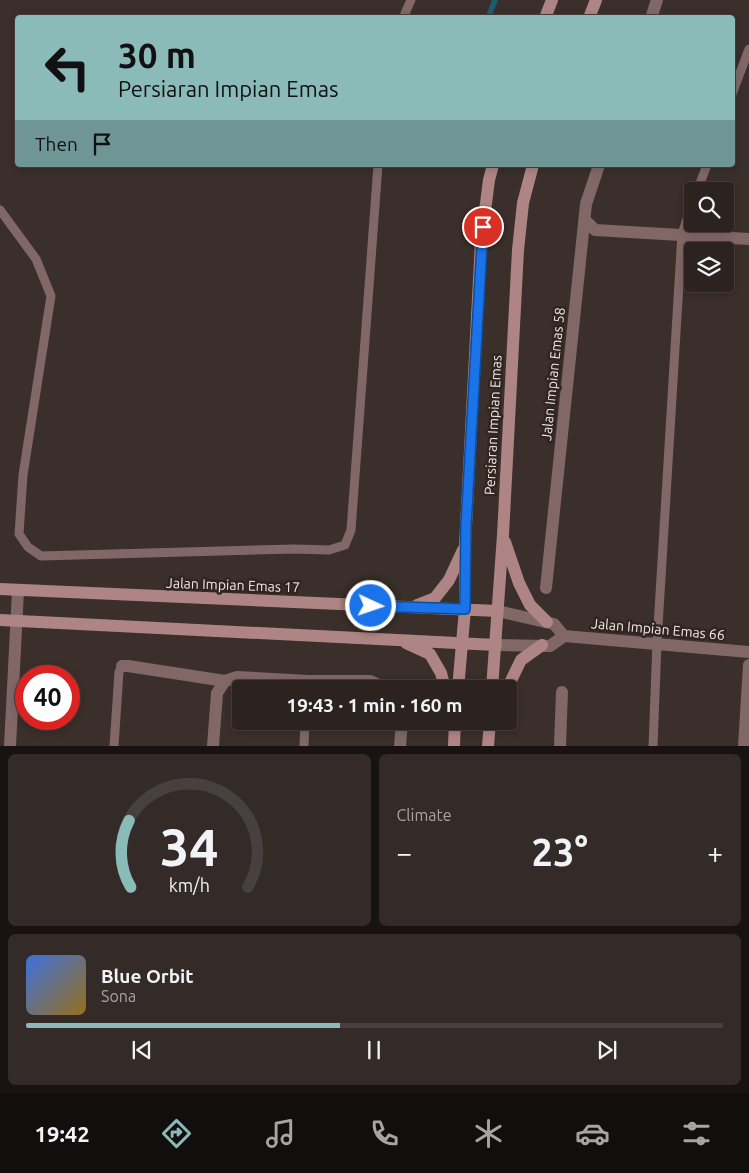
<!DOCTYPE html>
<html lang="en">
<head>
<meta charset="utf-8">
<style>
  body { margin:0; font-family:Ubuntu,sans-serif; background:#342b29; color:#f1f3f6; height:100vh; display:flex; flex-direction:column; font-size:19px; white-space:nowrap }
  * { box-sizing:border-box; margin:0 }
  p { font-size:16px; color:#a6a4a5 }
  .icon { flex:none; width:28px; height:28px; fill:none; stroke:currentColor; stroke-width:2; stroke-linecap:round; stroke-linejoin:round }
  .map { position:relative; height:746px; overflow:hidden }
  .panel { display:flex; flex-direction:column; gap:8px; padding:8px; background:#181312; flex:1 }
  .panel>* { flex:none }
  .top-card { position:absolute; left:15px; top:15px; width:720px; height:152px; border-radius:5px; box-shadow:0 2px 8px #0003,0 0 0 1px #48403e; background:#8bbbb9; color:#111; overflow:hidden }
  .controls { position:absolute; left:684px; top:182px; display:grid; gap:10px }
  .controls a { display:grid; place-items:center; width:50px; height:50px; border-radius:5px; background:#2c2320; box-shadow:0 2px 8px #0003,0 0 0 1px #48403e; font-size:25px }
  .speed { position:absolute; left:15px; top:665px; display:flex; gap:10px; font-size:25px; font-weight:700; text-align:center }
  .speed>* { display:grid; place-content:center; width:65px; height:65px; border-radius:50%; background:#2c2320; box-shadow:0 2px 8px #0003,0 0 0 1px #48403e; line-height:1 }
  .speed .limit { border:8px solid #d22; background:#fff; color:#111 }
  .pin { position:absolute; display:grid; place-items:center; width:42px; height:42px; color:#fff; margin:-21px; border:2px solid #fff; border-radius:50%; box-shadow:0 1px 5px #0007 }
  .me { position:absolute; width:55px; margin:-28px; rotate:93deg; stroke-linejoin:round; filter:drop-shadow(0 0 4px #0008) }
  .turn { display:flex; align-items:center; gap:18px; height:105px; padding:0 20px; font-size:22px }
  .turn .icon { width:65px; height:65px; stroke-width:2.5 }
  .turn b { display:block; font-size:35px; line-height:42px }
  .then { display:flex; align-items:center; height:48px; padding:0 20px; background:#0003; gap:10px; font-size:19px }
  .big { font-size:38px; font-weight:600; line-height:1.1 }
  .panel .tile { flex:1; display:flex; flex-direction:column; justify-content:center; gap:8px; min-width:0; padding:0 18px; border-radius:8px; background:#342b29 }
  .panel .dial { align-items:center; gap:0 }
  .dial svg { height:130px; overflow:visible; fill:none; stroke:#48403e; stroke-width:7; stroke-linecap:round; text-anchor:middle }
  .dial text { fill:#f1f3f6; stroke:none }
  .song { display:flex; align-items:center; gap:15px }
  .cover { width:60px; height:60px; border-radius:8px; background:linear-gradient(135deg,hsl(220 70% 55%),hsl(40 70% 35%)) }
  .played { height:5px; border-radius:2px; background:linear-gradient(90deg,#8bbbb9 45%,#48403e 45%) }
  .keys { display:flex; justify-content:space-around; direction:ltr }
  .heat { display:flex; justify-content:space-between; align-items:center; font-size:28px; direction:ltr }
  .panel .tiles { flex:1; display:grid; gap:8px; grid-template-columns:1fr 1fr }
  .tile:last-child { grid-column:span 2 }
  .trip { position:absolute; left:232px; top:680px; width:285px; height:50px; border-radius:5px; background:#2c2320; box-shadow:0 2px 8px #0003,0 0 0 1px #48403e; font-weight:600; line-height:50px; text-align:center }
  .tab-bar { display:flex; height:80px; justify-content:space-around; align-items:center; background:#120e0d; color:#a6a4a5 }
  .tab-bar .icon { width:35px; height:35px }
  .tab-bar .current { color:#8bbbb9 }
  .tab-bar b { font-size:22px; color:#f1f3f6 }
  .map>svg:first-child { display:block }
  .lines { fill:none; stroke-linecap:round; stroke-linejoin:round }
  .stream { stroke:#1c5d74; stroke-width:5.5 }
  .lane { stroke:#816867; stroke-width:9 }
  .street { stroke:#816867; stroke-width:12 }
  .secondary { stroke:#ae8584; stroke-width:12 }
  .route-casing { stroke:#114b97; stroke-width:12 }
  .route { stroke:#1a73e8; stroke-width:9 }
  .labels { text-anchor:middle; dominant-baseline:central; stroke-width:5; stroke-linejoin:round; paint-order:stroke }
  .street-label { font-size:14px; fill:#f0e8e4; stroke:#302520 }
</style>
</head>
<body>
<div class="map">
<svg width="749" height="746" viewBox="0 0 749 746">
  <rect width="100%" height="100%" fill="#3a2f2a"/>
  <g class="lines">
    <path class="stream" d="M488,18L495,0"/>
    <path class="lane" d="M403,18L411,0
      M732,94L749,49
      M697,191L707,165
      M0,210L36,259L51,296L23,475L19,534L28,547L41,556L294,549L329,550L345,545L351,530L378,165
      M114,746L119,672L122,666
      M304,746L305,721
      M653,746L657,643L682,234L692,204"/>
    <path class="street" d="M651,18L657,0
      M585,220L595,230L749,239
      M546,588L586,204L599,165
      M498,611L554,624L564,636
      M496,645L550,646L564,636L749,652
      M122,666H128L225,681
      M10,746L18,591
      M213,746L217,693L225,681L237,677L308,681H370L388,689
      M400,746L402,721
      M560,746L562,692
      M744,746L749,665"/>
    <path class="secondary" d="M545,18L552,0
      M589,18L596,0
      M505,542L519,583L530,605L547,622
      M0,589L498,611
      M417,605L435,598L449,580L463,550
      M0,620L496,645
      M406,643L430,654L441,673L445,689
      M458,689L465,609V545L481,242L489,180L493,165
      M492,689L503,535L518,250L523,203L533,165
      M507,689L521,660L542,645
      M454,746L455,721
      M488,746L490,721"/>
  </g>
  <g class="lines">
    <g class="route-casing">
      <path id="route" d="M371,606L465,609L466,526L483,227"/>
    </g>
    <use href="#route" class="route"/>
  </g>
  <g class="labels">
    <g class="street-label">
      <text transform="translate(553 374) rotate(-84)">Jalan Impian Emas 58</text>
      <text transform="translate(493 425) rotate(-87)">Persiaran Impian Emas</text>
      <text transform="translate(233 585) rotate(2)">Jalan Impian Emas 17</text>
      <text transform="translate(658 629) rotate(5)">Jalan Impian Emas 66</text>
    </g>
  </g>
</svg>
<div class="controls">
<a><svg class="icon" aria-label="search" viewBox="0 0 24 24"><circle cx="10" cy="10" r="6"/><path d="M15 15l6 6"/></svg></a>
<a><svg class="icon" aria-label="layers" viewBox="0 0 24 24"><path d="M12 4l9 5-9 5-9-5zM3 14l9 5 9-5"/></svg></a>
</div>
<div class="speed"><div class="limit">40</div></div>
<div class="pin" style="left:483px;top:227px;background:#d93025"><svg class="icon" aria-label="arrive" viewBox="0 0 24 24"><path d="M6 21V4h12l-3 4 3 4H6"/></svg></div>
<svg class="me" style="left:371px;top:606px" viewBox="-20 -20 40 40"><circle r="17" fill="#1a73e8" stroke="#fff" stroke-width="3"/><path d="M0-11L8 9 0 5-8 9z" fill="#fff"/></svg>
<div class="trip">19:43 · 1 min · 160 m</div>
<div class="top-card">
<div class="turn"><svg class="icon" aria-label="left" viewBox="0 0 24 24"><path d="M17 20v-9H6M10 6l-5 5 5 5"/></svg><div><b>30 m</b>Persiaran Impian Emas</div></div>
<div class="then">Then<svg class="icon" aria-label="arrive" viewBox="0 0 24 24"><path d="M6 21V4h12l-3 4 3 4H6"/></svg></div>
</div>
</div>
<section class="panel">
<div class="tiles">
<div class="tile dial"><svg viewBox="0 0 100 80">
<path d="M14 69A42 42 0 1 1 86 69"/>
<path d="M14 69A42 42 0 0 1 13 28" stroke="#8bbbb9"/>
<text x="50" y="56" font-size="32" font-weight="700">34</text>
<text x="50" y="72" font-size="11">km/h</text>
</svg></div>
<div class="tile"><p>Climate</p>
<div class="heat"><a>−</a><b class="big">23°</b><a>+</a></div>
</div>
<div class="tile">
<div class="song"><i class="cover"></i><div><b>Blue Orbit</b><p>Sona</p></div></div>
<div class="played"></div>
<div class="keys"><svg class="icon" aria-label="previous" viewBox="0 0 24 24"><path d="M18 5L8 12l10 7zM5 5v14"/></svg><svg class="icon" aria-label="pause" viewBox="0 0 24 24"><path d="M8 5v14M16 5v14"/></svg><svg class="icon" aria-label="next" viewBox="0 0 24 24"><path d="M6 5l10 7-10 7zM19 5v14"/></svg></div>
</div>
</div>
</section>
<nav class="tab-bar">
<b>19:42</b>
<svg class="icon current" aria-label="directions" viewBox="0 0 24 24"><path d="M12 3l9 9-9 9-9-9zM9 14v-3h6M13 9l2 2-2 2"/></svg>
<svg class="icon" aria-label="music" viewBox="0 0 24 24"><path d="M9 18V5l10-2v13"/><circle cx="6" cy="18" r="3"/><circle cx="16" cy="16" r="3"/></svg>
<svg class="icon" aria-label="phone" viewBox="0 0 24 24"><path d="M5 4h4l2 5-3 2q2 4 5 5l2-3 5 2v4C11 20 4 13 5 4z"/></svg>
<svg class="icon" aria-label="climate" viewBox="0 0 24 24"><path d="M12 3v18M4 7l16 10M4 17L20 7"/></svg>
<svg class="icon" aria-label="car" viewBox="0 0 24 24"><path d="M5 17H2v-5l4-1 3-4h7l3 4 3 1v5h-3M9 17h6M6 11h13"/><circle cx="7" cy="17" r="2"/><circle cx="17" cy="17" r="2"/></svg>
<svg class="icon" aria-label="filters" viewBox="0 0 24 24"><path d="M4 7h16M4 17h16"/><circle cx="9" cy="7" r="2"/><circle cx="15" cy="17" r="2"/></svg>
</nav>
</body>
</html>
